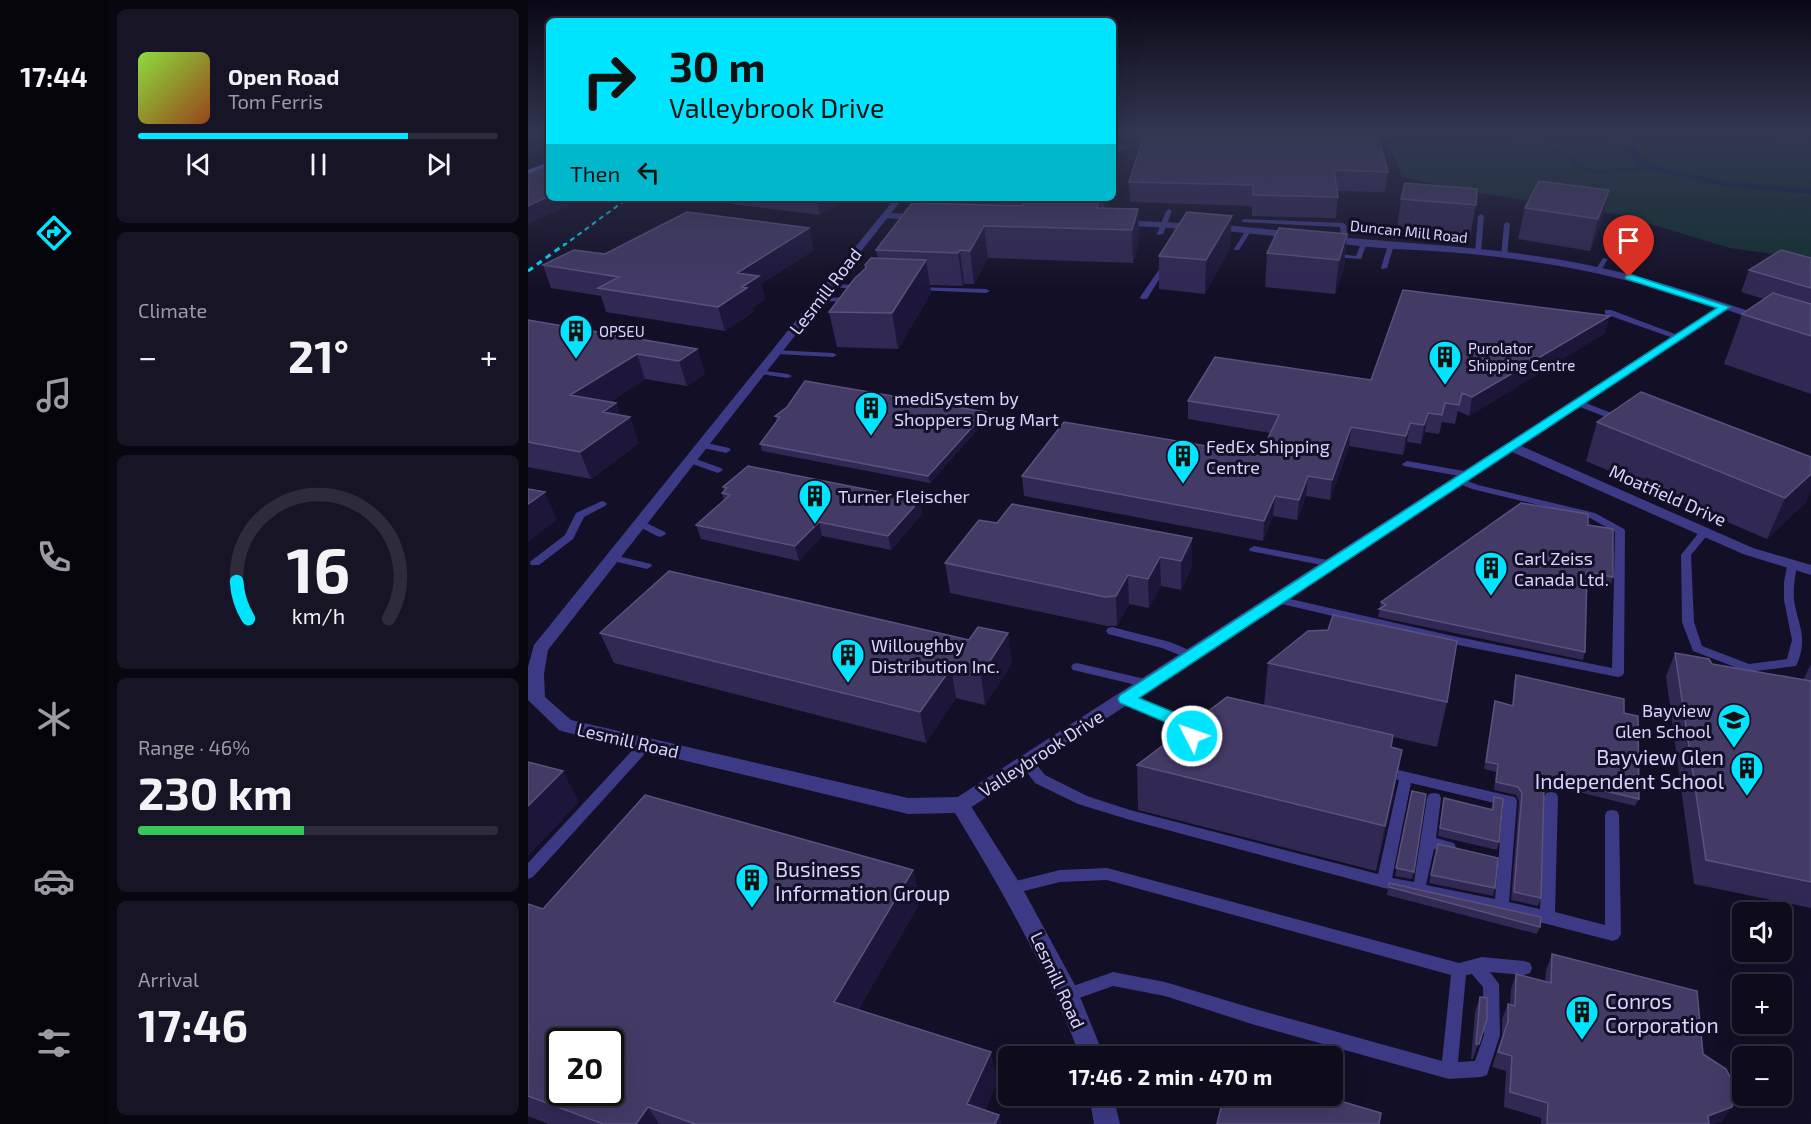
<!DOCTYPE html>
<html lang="en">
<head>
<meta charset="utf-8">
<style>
  body { margin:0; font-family:"Exo 2",sans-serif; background:#171425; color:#f1f3f6; height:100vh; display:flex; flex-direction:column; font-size:22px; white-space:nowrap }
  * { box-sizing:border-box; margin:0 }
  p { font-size:20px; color:#9b9ba3 }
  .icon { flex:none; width:33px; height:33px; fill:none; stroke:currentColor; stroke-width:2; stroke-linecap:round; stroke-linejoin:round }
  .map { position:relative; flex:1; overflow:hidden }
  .details { display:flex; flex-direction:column; gap:9px; padding:9px; background:#08060f; width:420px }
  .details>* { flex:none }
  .top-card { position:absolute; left:18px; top:18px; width:570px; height:183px; border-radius:9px; box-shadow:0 6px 24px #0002,0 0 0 2px #2e2b3b; background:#00e5ff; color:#111; overflow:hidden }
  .controls { position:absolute; left:1204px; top:902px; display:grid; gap:12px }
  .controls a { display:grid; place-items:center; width:60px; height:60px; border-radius:9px; background:#0e0b1c; box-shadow:0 6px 24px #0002,0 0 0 2px #2e2b3b; font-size:30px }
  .speed { position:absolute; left:18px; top:1028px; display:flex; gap:12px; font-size:30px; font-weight:700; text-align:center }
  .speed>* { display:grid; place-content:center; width:78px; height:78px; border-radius:50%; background:#0e0b1c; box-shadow:0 6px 24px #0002,0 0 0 2px #2e2b3b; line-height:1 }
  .speed .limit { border:3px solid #111; border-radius:9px; background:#fff; color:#111 }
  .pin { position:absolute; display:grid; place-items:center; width:51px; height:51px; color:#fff; margin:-62px -26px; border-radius:50% 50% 50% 0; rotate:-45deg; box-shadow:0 0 6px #0007 }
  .pin .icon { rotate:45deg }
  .me { position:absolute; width:66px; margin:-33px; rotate:311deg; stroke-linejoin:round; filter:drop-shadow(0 0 4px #0008) }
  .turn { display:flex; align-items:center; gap:21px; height:126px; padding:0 24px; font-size:27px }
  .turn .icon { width:78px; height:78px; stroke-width:2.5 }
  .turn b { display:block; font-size:42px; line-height:51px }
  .then { display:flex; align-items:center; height:57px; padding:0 24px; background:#0003; gap:12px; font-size:22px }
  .big { font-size:45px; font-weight:700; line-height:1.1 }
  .details .card { flex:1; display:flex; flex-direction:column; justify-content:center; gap:9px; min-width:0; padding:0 21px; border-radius:9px; background:#171425 }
  .details .dial { align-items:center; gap:0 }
  .dial svg { height:156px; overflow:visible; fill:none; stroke:#2e2b3b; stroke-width:7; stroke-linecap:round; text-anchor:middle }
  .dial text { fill:#f1f3f6; stroke:none }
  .song { display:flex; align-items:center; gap:18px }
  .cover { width:72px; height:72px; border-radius:9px; background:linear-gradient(135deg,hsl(90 70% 55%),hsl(20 70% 35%)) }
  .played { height:6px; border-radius:3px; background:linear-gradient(90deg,#00e5ff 75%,#2e2b3b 75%) }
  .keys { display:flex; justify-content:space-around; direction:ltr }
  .heat { display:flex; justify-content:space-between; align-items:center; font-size:33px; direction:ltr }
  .charge { height:9px; border-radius:4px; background:linear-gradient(90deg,#34c759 46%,#2e2b3b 0) }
  .trip { position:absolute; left:470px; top:1046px; width:345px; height:60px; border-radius:9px; background:#0e0b1c; box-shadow:0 6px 24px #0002,0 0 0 2px #2e2b3b; font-weight:700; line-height:60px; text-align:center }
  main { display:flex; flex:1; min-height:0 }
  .tabs { display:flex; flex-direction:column; width:108px; justify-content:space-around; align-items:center; background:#06040b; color:#9b9ba3 }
  .tabs .icon { width:42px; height:42px }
  .tabs .current { color:#00e5ff }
  .tabs b { font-size:27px; color:#f1f3f6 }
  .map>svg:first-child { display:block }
  .green { fill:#12302f }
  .water { fill:#0a1f44 }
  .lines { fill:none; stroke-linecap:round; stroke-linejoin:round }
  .stream { stroke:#0a1f44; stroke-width:3 }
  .service { fill:#3d3a85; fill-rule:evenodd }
  .minor { fill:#3d3a85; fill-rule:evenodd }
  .tertiary { fill:#3d3a85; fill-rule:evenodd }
  .secondary { fill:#6f6bff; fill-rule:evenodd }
  .rail-far1 { stroke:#00e5ff; stroke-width:2; stroke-dasharray:5 4; stroke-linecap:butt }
  .rail { stroke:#00e5ff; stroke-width:3; stroke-dasharray:6 5; stroke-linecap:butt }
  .wall { fill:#312854 }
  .shaded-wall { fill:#1d163a }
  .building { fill:#433a66; stroke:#5a527e; stroke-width:1.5; fill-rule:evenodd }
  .route { fill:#00e5ff; stroke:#0095a6; stroke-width:1.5 }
  .labels { text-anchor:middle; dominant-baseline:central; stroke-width:6; stroke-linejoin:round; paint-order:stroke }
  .far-street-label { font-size:15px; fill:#d9d4ff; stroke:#130f26 }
  .far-poi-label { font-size:15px; fill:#d9d4ff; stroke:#130f26; text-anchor:start }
  .street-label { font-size:18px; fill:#d9d4ff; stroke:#130f26 }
  .poi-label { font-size:18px; fill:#d9d4ff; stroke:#130f26; text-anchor:start }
  .near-poi-label { font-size:21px; fill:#d9d4ff; stroke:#130f26; text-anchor:start }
</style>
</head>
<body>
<main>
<nav class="tabs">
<b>17:44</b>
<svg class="icon current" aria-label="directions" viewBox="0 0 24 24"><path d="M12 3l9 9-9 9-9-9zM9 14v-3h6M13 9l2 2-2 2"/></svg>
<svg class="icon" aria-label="music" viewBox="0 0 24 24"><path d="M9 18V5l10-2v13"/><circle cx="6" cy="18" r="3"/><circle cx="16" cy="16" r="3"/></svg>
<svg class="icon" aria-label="phone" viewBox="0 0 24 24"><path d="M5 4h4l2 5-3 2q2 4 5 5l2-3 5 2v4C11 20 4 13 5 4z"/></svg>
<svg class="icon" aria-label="climate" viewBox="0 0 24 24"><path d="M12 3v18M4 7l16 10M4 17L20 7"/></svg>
<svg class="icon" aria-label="car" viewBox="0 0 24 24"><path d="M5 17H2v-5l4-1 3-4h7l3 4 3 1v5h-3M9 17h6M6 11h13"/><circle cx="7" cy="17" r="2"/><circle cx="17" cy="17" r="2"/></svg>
<svg class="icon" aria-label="filters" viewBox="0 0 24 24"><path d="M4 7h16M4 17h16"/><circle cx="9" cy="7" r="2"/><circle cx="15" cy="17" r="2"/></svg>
</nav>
<section class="details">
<div class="card">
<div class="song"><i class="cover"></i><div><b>Open Road</b><p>Tom Ferris</p></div></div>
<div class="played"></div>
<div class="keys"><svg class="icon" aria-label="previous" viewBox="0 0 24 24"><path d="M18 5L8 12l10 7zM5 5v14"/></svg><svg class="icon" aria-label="pause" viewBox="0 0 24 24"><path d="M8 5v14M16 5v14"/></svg><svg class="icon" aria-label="next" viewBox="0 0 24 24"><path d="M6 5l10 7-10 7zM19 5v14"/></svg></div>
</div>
<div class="card"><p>Climate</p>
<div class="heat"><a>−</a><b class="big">21°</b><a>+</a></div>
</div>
<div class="card dial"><svg viewBox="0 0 100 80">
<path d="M14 69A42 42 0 1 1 86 69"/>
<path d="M14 69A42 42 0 0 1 8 50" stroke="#00e5ff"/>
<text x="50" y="56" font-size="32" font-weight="700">16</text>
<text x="50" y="72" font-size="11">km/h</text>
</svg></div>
<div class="card"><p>Range · 46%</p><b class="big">230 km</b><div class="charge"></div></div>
<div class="card"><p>Arrival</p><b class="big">17:46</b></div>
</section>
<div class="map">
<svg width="1283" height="1124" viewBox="0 0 1283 1124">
  <rect width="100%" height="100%" fill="#130f26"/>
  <path class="green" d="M806,132H1283V259L1202,248L1093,215L931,190L874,177L858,137Z"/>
  <path class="water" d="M1088,132H1103L1101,139C1109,152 1116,161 1130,167L1205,183L1283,189V194L1195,186L1117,169C1101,162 1092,154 1085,138Z"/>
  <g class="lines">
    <path class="stream" d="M972,133L1022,146L1020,148L1046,160V163L1066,172L1122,168"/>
    <path class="service" d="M585,144L600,147L597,149L585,148Z
      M641,209L644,211L635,234L630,235L629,234L638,211Z
      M953,214L956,216L953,253L950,255L947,253L950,216Z
      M716,219L815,223L818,225L820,240L817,242L814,240L812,227L714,222V220Z
      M979,222L982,224L979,256L976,258L973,256L976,224Z
      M718,230L723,231L711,250H707L706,249Z
      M834,241L839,242L833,259L803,257L800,255L803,253L828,256Z
      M863,243L866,245L859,268L854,269L853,268L860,245Z
      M1075,258L1080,259L1073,270H1069L1068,269Z
      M637,261L642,262L619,299H613L612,297Z
      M301,284L334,285L338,287L334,289L299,287L297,286Z
      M389,287L458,289L462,291L458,293L387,290L385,289Z
      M288,297L324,298L328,300L324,302L291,301H288Z
      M1077,310H1083L1155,337L1148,339L1077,314Z
      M246,350L305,353L309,355L305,357L249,354H246Z
      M230,370L260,374L264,376L260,378L233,374H230Z
      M1050,400L1094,417L1095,419L1091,422L1088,421L1047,405V401Z
      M174,442L201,448L203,450L198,453L171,447L169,445L171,443Z
      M162,457L193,468L195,470L190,473L159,462L157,460Z
      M879,461L942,472L947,475L942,478L876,466L874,464Z
      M932,478L950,485L1067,513L1096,529L1097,531L1096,673L1094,676L1090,677L925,644L745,602L744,600L749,596L925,636L1084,668L1087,532L1060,517L944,489L929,483L927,481L929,479Z
      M74,501L77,502L79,504L77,506L56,517L45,539L11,565H3L2,563L3,561L37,535L48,513Z
      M112,520L137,532L138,534L133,537L129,536L108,525L107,523L108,521Z
      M1176,530L1181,533L1163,555L1166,622L1174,646L1221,664L1259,659L1264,640L1256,600V582L1259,566L1264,563L1269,566C1267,577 1265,588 1266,600C1270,626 1281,638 1268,666L1220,672L1165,651L1154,622L1153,555L1172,531Z
      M726,546L804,561L809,564L804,567L722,551L721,549Z
      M85,555L123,564L124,566L119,569L81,560L80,558L81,556Z
      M584,627L642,642L668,653L670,656L668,659L664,660L634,648L580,634L578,631L580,628Z
      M549,663L621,680L625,681L627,684L625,687L621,688L545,670L543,667L545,664Z
      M597,695L679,726L681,729L679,732C665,736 609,709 593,702L591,699L593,696Z
      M118,739L123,741L124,744L123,747L5,877L0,879V863L113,741Z
      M499,758L504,759L517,775L559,796L602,810L850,874L871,780L852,776L850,772L852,768L857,767L982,796L987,797L989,801L981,902L1012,909L1016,797L1018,793L1023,792L1028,793L1030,797L1027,912L1077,925V815L1079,811L1084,810L1089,811L1091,815L1093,934L1090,939L1085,941L1019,924L856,888L602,820L550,804L507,783L492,763L494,759ZM883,783L975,805L967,899L898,885L906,849L921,853L926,851L928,847L926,843L908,838L913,798L911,794L906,793L901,794L899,798L886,882L864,878Z
      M579,868L931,963L954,957L996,961L1002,963L1004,968L1002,973L996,975L962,972L971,984L972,1035L959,1075L953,1077L921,1079L727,1025L637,996L585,986L540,1002L534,1000L532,995L534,990L585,972L637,982L727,1009L914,1061L923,975L579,880L532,882L484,894L479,892L477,888L479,884L484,882L532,870ZM944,974L955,987L956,1035L947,1061L930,1062L938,975Z"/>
    <path class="minor" d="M357,213L393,214L397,217L393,220L354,218V214Z
      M591,220L697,225L768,232L773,235L768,238L697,231L588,225L587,223Z
      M800,236C883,244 968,247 1050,263C1115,275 1176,296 1239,317L1240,319L1235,322L1199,310L993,446L1225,548L1283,565V575L1215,554L984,452L439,810L432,813L425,810L422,805L425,800L1190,307C1109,280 1028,262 943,254C896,249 842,250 797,241V237Z"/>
    <path class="tertiary" d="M367,198H375L20,650L16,674L17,697L43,720L380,798L432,797L439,800L491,882L548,987L576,1056H552C519,969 475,892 427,813L380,814L37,732L31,730L0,700V667L6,645Z
      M561,1095H585L592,1124H566Z"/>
    <path class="secondary" d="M18,163H21V168L0,175V170Z"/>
    <path class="rail-far1" d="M35,246L100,198"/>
    <path class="rail" d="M0,271L37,244"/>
  </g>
  <path class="wall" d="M585,132H594L590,143H585Z
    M617,132L860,172L857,192L809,191L810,197L808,218L724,216V206L602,202L601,182Z
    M1011,181L1074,221L1062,251L990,239L997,208Z
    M203,198H322L292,215L204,204Z
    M417,198H584L580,209H610L611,241L605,263L460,258L446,284H436L435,286L402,285L403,293L370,349L309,347L301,312L350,258L348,250L494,206L417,204Z
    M873,199L948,205L942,236L869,230Z
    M819,234L816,267L807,294L737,287L739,253Z
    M702,248L677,294L631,289V256Z
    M286,250L233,284L237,299L224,308L225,312L197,331L78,312L73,296L23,288L15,265L77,254Z
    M1283,258V394L1196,364L1214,314L1236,299L1213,292L1221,270Z
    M0,320L169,349L177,374L159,386L117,379L82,402L88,403L92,415L111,443L63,479L0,467Z
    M1077,333L941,416L930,411L927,424L914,422L911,434L897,432L893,444L879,442L875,455L821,446L802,500L778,496L769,520L745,516L735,541L496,496L494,476L732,455L742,433L660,419V401L843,380Z
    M247,416L459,419L402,483L234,451L232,444L249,421Z
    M1069,422L1278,502L1239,539L1058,461Z
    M195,487L392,500L394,514L363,550L294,536L271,561L173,539L168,525L196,500L194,493L196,491Z
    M469,523L664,538V567L653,590L633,586L621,608L601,604L589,626H579L422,593L417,563Z
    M1060,525L1085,577L1083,584L1059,580L1057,652L1055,660L850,617L853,602Z
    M72,633L484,663L457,705L428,698L398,743L86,663Z
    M1147,653L1184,664L1275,680L1283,664V908L1166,884L1138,676Z
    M740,663L919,702L909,747L865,737L863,747L866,794L848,871L610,810L609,765L736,705Z
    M988,675L1096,713L1111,799L1107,806L1018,784L1016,789L1013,898L1010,906L983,900L991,801L988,795L966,790L968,772L956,769L965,709L967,701L984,705L986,683Z
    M884,791L886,872L884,879L867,876Z
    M966,797L971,842L969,850L910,836L916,798L963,809Z
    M910,844L967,888L965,896L901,883Z
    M861,883L1012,927L1009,934L859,895Z
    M393,901L330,1010L469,1082L457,1110L471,1115L473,1124H20L0,1116V904L15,909Z
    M1024,954L1175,1054L1204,1107L1194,1121L1187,1124H1013V1118L976,1107L978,1071L964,1067L974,1036V1019L980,1004H982L983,989L988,974L1017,982L1018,970Z
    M952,997L959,1019L945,1059H943L947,1012Z"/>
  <path class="shaded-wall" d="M0,132H21V146L0,153Z
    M590,132H594L590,143Z
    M1081,190L1074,221L1062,251L1070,219Z
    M21,196V198H41L38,199L41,206L0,224V206Z
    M288,198H322L292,215Z
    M572,198L573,229L569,208Z
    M576,198H584L577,219Z
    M610,209L611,241L605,263L604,230Z
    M704,216L702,248L677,294L678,260Z
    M456,226L460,258L446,284L442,251Z
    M281,228L286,250L233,284L237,299L224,308L225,312L197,331L190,307L209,273Z
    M819,234L816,267L807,294L811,260Z
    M432,250L436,284L435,286L430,253Z
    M398,260L403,293L370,349L364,313Z
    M1082,316L1077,333L941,416L944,397Z
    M169,349L177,374L159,386L151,361Z
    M109,354L117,379L53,421L42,395Z
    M88,403L95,422L102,417L111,443L63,479L52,452L75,412Z
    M458,412L459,419L402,483L400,476Z
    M900,413L897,432L893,444L896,425Z
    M882,423L879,442L875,455L878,436Z
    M823,427L821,446L802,500L804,480Z
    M1283,474V490L1278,502L1239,539L1257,498Z
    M780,476L778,496L769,520L771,500Z
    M17,492L29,520L0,542V504Z
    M747,496L745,516L735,541L736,521Z
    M392,500L394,514L363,550L360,536Z
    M291,522L294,536L271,561L267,546Z
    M664,538V567L653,590V561Z
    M632,557L633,586L621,608L620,579Z
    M600,575L601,604L589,626L588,596Z
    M480,633L484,663L457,705L453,675Z
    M423,668L428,698L398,743L392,712Z
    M874,750L866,794L848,871L857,826Z
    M35,771L51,802L0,856V806Z
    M385,870L393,901L317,1032L306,1002Z
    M463,1052L469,1082L451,1124L439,1104Z
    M120,1107L131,1124H108Z
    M1204,1107L1194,1121L1187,1124H1175L1180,1116Z
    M471,1115L473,1124H467Z"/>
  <path class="building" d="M617,132H849L860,172L806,170L810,197L725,195V185L601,182Z
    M21,166V196L0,206V174Z
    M1011,181L1081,190L1070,219L997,208Z
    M877,183L949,189L948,205L873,199Z
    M498,198H572L569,208L610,209L604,230L456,226L442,251L432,250L430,253L348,250L384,203L494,206Z
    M159,212L281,228L209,273L231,276L214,287L219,288L190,307L70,288L91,277L15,265L46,250L77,254Z
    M659,212L704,216L678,260L631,256Z
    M751,228L819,234L811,260L739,253Z
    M1253,250L1283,258V288L1221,270Z
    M343,258L398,260L364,313L301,312L327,278L338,268L337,265Z
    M875,290L1082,316L944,397L934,393L931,405L917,403L914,415L900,413L896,425L882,423L878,436L823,427L804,480L780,476L771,500L747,496L736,521L494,476L536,422L732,455L751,415L660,401L687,357L843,380Z
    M1245,293L1283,304V336L1214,314Z
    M0,320L169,349L151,361L109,354L42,395L88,403L75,412L102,417L52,452L0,442Z
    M277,381L458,412L400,476L232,444L252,417L247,416L259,407Z
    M1113,392L1283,457V474L1257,498L1069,422Z
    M220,466L392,500L360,536L291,522L267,546L168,525L202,495L194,493L199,488L195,487Z
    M0,489L17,492L0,504Z
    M993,503L1060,514V525L1085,529V577L1059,572L1057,652L851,609L858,605L853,602Z
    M484,504L664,538L653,561L632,557L620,579L600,575L588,596L577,597L417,563L451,520L469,523Z
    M141,571L441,640L450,627L480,633L453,675L423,668L392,712L72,633Z
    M805,615L929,641L919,702L740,663L780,631L800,630Z
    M1147,653L1181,659L1184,664L1283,681V882L1178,860Z
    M988,675L1096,699V713L1110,716L1111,799L1020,777L1016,789L1013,898L986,892L994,793L990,787L968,782L970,764L958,762L967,701L985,706Z
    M699,697L865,735L863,747L874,750L857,826L609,765Z
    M0,762L35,771L0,806Z
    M884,791L898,794L886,872L868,868Z
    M117,795L385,870L306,1002L463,1052L439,1104L471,1115L467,1124H167L120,1107L108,1124H75L0,1096V904L15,909ZM32,1041H82V1092H32Z
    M966,797L975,799L971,842L912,828L916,798L965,810Z
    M910,844L970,858L967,888L903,875Z
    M861,883L1013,917L1012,927L861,887Z
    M1024,954L1169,991L1175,1054L1198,1069L1209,1091L1204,1107L1180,1116L1181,1124H1019L1020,1103L982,1092L984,1056L970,1052L980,1021V1004L987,1006L988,974L1023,983Z
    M952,997L959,998V1019L951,1044H948Z
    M696,1095H792L853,1113L851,1124H689Z"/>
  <linearGradient id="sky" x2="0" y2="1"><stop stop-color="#0a0815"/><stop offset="0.46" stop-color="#333752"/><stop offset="1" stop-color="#333752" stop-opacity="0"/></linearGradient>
  <rect width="1283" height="289" fill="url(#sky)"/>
  <path class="route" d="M1101,274L1202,307L611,698L667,721L673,736L670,740H659L654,729L592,703L590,699L592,695L1189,308L1098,279L1097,277Z"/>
  <defs>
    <g id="building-pin" transform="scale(1.725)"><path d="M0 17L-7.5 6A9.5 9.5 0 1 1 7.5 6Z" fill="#00e5ff" stroke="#130f26"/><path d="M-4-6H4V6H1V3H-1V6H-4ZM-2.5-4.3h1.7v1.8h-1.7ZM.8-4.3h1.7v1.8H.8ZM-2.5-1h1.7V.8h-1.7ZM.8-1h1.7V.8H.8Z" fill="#111"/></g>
    <g id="school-pin" transform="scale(1.725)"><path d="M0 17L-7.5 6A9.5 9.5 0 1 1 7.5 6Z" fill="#00e5ff" stroke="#130f26"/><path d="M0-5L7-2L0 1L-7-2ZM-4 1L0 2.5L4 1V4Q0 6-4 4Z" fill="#111"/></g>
  </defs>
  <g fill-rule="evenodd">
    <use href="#building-pin" x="48" y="331"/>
    <use href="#building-pin" x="917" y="357"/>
    <use href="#building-pin" x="343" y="408"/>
    <use href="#building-pin" x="655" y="456"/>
    <use href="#building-pin" x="287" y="496"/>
    <use href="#building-pin" x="963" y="568"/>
    <use href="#building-pin" x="320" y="655"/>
    <use href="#school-pin" x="1206" y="720"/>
    <use href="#building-pin" x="1219" y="768"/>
    <use href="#building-pin" x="224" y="880"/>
    <use href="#building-pin" x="1054" y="1012"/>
  </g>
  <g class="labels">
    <g class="far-street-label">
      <text transform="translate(881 231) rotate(6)">Duncan Mill Road</text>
    </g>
    <g class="far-poi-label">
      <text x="71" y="331">OPSEU</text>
      <text x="940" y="348">Purolator<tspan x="940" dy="17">Shipping Centre</tspan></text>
    </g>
    <g class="street-label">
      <text transform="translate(297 291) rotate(-52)">Lesmill Road</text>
      <text transform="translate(1140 495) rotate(24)">Moatfield Drive</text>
      <text transform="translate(100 740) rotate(13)">Lesmill Road</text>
      <text transform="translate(513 753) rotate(-33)">Valleybrook Drive</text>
      <text transform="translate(530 980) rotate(65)">Lesmill Road</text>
    </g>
    <g class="poi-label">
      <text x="366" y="398">mediSystem by<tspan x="366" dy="21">Shoppers Drug Mart</tspan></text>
      <text x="678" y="446">FedEx Shipping<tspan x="678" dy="21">Centre</tspan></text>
      <text x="310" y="496">Turner Fleischer</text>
      <text x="986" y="558">Carl Zeiss<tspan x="986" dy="21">Canada Ltd.</tspan></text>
      <text x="343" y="645">Willoughby<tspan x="343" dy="21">Distribution Inc.</tspan></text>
      <text x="1183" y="710" text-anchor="end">Bayview<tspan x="1183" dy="21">Glen School</tspan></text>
    </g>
    <g class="near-poi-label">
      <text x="1196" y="756" text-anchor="end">Bayview Glen<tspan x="1196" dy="24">Independent School</tspan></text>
      <text x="247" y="868">Business<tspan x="247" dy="24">Information Group</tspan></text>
      <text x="1077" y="1000">Conros<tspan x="1077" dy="24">Corporation</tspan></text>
    </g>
  </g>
</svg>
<div class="controls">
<a><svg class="icon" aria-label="sound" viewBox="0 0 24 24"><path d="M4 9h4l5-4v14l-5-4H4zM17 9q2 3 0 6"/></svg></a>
<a>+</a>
<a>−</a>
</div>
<div class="speed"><div class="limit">20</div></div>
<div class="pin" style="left:1101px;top:277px;background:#d93025"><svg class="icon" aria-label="arrive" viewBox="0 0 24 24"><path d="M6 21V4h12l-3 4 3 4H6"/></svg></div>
<svg class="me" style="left:664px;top:736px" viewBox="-20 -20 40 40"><circle r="17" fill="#00e5ff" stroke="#fff" stroke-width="3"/><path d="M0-11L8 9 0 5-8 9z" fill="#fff"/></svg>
<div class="trip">17:46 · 2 min · 470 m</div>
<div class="top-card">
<div class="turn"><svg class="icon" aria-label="right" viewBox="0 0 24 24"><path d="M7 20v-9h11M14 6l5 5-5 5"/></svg><div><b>30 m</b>Valleybrook Drive</div></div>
<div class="then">Then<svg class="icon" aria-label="left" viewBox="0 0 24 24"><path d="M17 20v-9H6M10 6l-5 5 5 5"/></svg></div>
</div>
</div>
</main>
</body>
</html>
